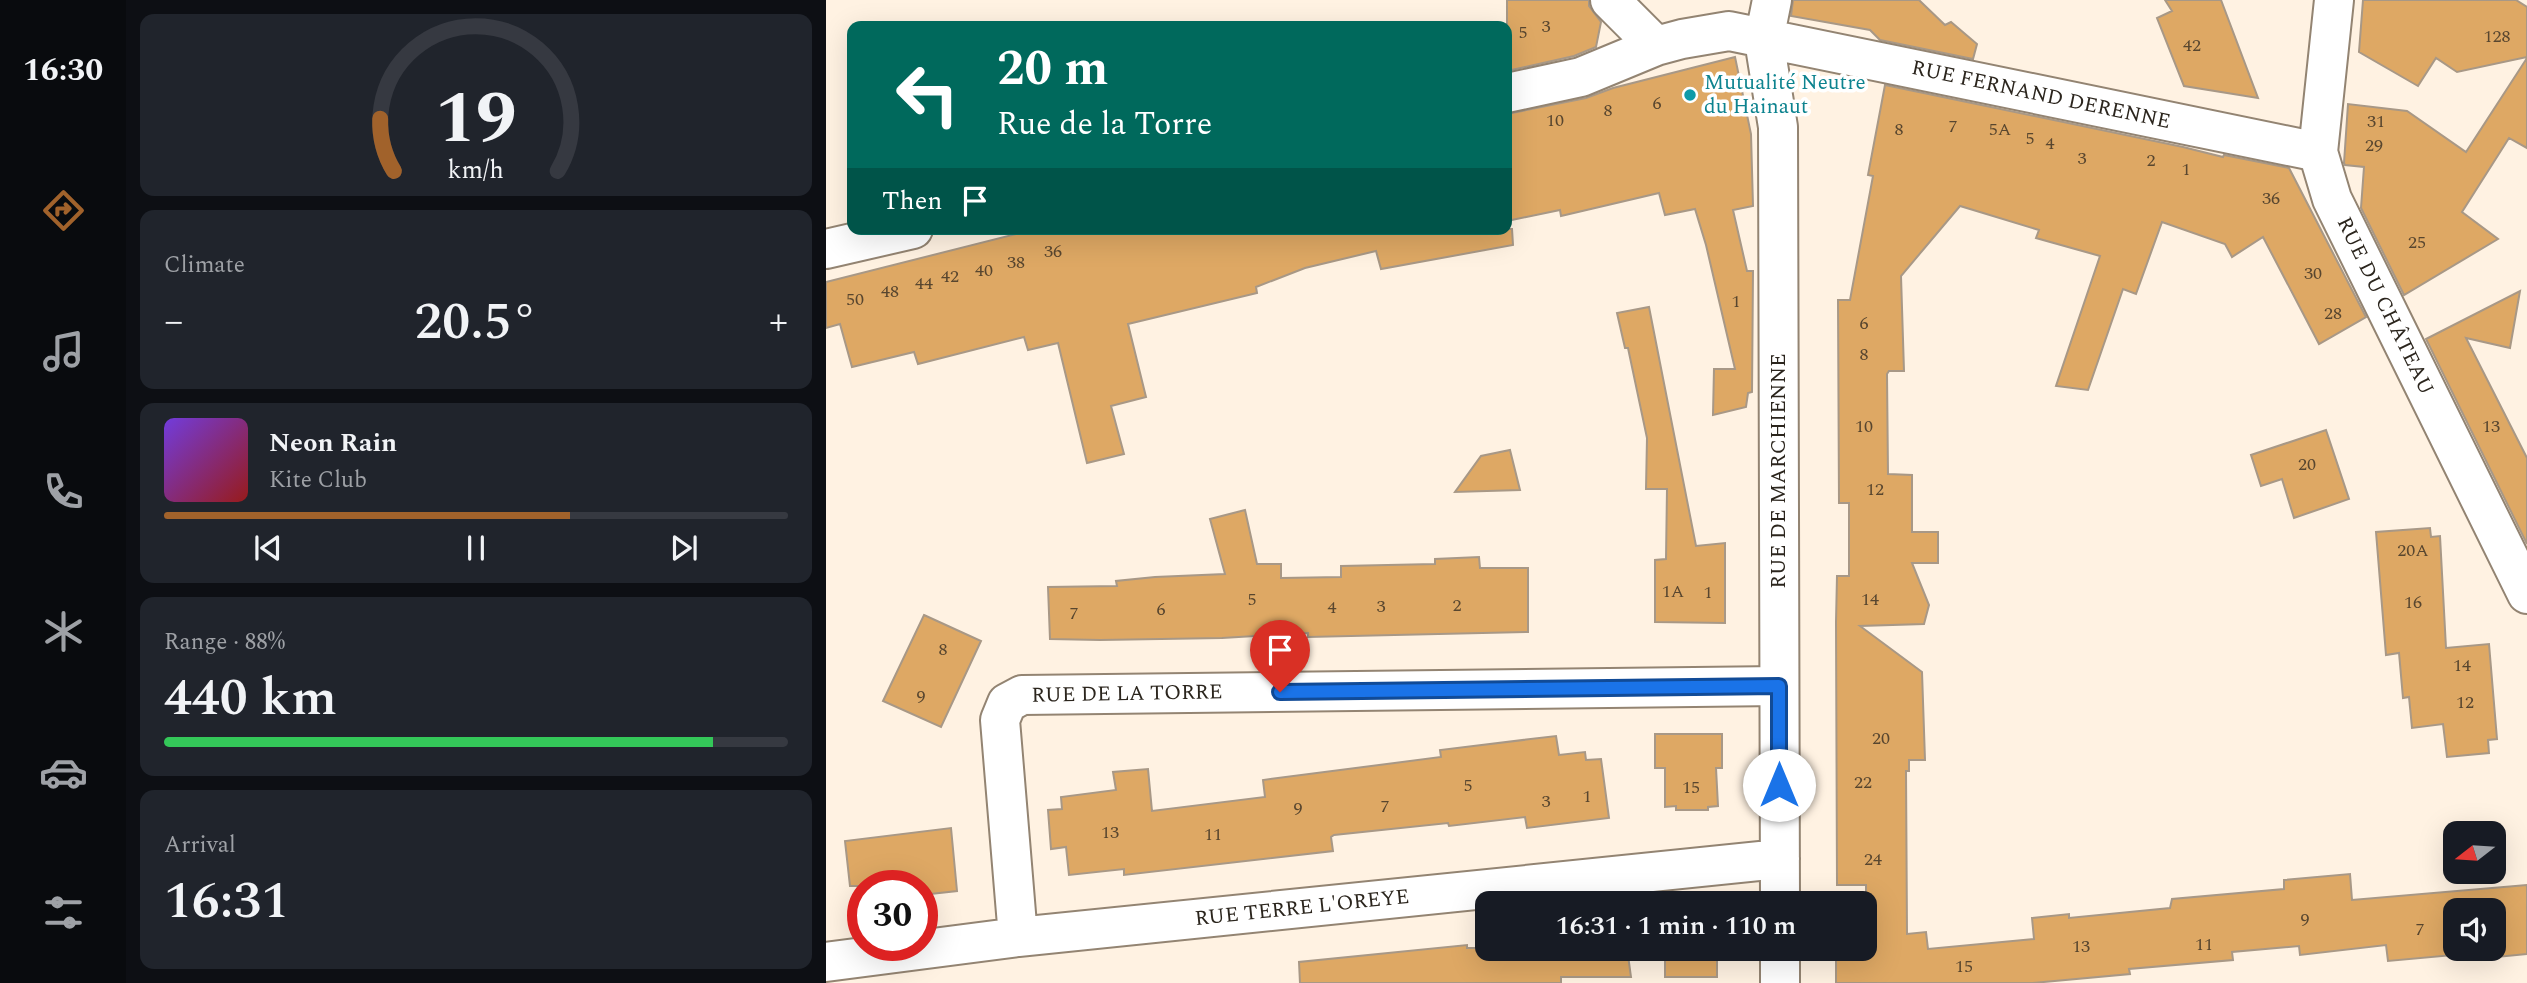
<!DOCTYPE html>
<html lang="en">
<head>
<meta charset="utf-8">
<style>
  body { margin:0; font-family:Spectral,serif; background:#20242c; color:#f1f3f6; height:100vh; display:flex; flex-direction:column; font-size:26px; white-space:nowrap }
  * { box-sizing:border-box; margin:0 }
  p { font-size:23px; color:#9ea1a6 }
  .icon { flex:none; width:38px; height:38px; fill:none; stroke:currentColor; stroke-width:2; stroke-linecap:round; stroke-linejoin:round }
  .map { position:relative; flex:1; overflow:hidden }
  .side { display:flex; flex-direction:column; gap:14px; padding:14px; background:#0d0f14; width:700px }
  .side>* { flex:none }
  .top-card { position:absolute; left:21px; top:21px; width:665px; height:214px; border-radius:14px; box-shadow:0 7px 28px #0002; background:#00695c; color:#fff; overflow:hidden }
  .needle { width:46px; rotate:253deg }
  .fabs { position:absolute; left:1617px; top:821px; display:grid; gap:14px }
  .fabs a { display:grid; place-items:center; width:63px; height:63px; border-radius:14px; background:#171b24; box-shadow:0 7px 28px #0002; font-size:35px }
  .speed { position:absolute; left:21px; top:870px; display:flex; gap:14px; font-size:35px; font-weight:700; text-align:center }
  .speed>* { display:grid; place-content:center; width:91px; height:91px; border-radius:50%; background:#171b24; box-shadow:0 7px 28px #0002; line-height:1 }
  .speed .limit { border:10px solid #d22; background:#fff; color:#111 }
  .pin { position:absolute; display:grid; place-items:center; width:60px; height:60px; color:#fff; margin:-72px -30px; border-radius:50% 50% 50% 0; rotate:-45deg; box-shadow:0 0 7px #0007 }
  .pin .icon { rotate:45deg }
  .me { position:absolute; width:77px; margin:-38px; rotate:0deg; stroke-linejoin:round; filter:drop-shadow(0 0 5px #0008) }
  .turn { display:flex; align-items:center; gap:24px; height:147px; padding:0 35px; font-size:32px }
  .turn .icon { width:91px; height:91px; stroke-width:2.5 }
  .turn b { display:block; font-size:49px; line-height:60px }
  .then { display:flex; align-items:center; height:66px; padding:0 35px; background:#0003; gap:14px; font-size:26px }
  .big { font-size:52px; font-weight:600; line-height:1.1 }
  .side .tile { flex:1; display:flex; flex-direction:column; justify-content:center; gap:10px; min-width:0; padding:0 24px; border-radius:14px; background:#20242c }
  .side .dial { align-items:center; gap:0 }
  .dial svg { height:182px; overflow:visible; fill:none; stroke:#363941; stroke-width:7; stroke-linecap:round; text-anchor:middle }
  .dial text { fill:#f1f3f6; stroke:none }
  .song { display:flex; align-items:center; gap:21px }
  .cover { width:84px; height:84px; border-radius:10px; background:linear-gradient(135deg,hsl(260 70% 55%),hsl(0 70% 35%)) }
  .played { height:7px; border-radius:4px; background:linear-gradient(90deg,#a1622b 65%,#363941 65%) }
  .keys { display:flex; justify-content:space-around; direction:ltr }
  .heat { display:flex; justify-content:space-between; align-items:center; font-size:38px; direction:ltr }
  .charge { height:10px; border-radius:5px; background:linear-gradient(90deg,#34c759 88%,#363941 0) }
  .trip { position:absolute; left:649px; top:891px; width:402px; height:70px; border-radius:14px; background:#171b24; box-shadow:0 7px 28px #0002; font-weight:600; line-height:70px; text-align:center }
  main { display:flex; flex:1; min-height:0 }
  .tab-bar { display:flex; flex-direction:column; width:126px; justify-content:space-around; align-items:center; background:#090b0e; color:#9ea1a6 }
  .tab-bar .icon { width:49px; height:49px }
  .tab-bar .active { color:#a1622b }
  .tab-bar b { font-size:32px; color:#f1f3f6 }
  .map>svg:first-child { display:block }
  .building { fill:#dea864; stroke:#a89886; stroke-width:2; fill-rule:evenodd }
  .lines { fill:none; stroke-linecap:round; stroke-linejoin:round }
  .minor-casing { stroke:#938472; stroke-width:42 }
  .minor { stroke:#fff; stroke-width:38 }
  .route-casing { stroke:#114b97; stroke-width:18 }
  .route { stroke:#1a73e8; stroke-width:12 }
  .culture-dot { fill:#0f9aa8; stroke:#fff; stroke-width:2.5 }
  .labels { text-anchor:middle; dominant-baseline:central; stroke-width:7; stroke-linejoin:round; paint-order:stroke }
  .number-label { font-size:18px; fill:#58462f }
  .culture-label { font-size:21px; fill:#0d838f; stroke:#fff; text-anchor:start }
  .street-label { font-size:21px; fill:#2b251d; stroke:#fff }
</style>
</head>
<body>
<main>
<nav class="tab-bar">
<b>16:30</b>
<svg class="icon active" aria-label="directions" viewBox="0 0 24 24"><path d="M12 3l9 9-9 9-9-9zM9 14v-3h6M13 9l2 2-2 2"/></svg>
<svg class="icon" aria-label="music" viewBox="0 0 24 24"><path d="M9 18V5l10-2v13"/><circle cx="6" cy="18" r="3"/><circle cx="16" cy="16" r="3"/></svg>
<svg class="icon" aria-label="phone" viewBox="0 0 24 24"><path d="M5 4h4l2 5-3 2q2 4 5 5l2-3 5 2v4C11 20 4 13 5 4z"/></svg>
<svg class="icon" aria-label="climate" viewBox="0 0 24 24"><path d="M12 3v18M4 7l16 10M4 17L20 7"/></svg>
<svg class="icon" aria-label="car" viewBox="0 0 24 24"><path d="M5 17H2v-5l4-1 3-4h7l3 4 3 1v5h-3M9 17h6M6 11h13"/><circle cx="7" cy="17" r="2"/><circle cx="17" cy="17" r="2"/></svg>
<svg class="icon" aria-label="filters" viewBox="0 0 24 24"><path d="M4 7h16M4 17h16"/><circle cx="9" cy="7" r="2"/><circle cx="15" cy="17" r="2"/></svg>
</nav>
<section class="side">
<div class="tile dial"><svg viewBox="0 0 100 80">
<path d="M14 69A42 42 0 1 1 86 69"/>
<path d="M14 69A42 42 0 0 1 8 46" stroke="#a1622b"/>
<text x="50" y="56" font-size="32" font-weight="700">19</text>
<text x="50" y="72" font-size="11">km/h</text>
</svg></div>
<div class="tile"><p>Climate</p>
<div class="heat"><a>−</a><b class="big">20.5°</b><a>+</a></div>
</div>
<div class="tile">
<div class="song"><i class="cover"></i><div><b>Neon Rain</b><p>Kite Club</p></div></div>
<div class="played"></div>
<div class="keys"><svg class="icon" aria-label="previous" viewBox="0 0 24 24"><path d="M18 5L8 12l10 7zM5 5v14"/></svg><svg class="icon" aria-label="pause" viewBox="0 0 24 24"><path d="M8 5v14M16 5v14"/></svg><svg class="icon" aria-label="next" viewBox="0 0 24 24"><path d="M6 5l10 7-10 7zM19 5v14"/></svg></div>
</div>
<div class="tile"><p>Range · 88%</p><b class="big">440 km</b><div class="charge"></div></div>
<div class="tile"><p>Arrival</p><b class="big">16:31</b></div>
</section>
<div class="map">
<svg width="1701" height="983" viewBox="0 0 1701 983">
  <rect width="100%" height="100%" fill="#fff2e2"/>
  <path class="building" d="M681,0H763V6L775,22L770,47L748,56L681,71Z
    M967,0H1093L1119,25L1125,22L1151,44L1147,59L1054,40L1044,30L965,16Z
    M1339,0H1395L1432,98L1358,86L1331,18L1346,11Z
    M1537,0H1690L1701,7V57L1631,72L1610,58L1592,86L1533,52Z
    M909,57L925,134L927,206L907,210L921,271H927L926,392L922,393L920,407L887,415L888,369H909L880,245L869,209L839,215L833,193L735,216L734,210L681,221V114L760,98L787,88Z
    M1701,58V148L1683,138L1636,212L1672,239L1578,295L1535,208L1538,167L1519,165L1518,163L1522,104L1581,111L1640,152Z
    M1059,85L1357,147L1397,157L1398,155L1463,168L1540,317L1493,344L1437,237L1406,257L1399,244L1336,222L1310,294L1297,289L1262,390L1230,386L1274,256L1210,238L1213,230L1134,206L1075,276L1078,371H1063L1061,374L1062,474L1086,475V532H1112V563H1086L1103,605L1098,624L1034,626L1096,672L1099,760H1083V771H1080L1081,934L1100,932L1102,949L1208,939L1206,918L1243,914V918L1344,908L1346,899L1458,889V880L1524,874L1526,900L1701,885V954L1671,957V951L1562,961L1560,945L1474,955L1473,946L1406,952L1407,960L1303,969L1304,974L1207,983H1010V948H1040V885H1011L1010,622L1011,576H1023V503H1013L1012,300H1024L1047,176L1042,175ZM1629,910H1668V948H1629Z
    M210,229H686L687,245L555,269L550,251L479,268L430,287L431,293L302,324L320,397L285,406L298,454L261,463L232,343L202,350L198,337L92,364L88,352L26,367L14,324L0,328V282Z
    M1694,291L1684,348L1640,338L1701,458V544L1600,339Z
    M823,307L870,546L899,543V623L829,622V560L840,559L841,489H820L821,438L802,348H799L791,313Z
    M1500,430L1523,499L1468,518L1456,479L1435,486L1425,455Z
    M684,450L694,490L629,492L655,456Z
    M419,510L431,564H455V578L515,577V566L609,564V559L653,557L654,568H702V632L482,637V633L396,638L274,640L224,639L222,587L291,586L290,581L329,577L399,574L384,519Z
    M1604,528L1605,537L1614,536L1620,648L1663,644L1671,739L1662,740L1663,753L1621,757L1617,724L1586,728L1583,697L1577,698L1573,653L1560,655L1550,532Z
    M98,615L155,641L115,727L57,701Z
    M829,734H896V768H890L892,806L882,807V810H850V806L839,807V768H829Z
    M730,736L733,755L759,752L760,760L775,759L783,818L701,828L699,817L623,826L622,823L508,835L505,837L507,851L298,875V869L243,875L240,847L225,849L222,810L236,809L235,797L290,790L287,772L322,769L326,811L439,797L437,780L615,757L614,750Z
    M125,828L131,891L96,895V886H24L19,841Z
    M641,945V948H801L805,977H735V983H474L473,962Z
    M839,948H891V977H839Z"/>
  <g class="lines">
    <g class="minor-casing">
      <path id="minor" d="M784,0L830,46
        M946,0L938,40L952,127L954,903
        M1508,0L1492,152L1506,199L1701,594
        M681,93L755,77L830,46L856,39L903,31L1492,152
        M0,249L87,229
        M192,937L174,720L181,703L196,695L953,686
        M954,948V983
        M0,962L192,937L954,859"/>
    </g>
    <use href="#minor" class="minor"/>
  </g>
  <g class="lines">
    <g class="route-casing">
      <path id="route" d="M454,692L953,686V785"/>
    </g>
    <use href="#route" class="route"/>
  </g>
  <circle class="culture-dot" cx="864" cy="95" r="7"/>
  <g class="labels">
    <g class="number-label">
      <text x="720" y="26">3</text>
      <text x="697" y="32">5</text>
      <text x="1671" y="36">128</text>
      <text x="1366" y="45">42</text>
      <text x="831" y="103">6</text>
      <text x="782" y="110">8</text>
      <text x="729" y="120">10</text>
      <text x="1550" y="121">31</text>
      <text x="1127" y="126">7</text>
      <text x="1073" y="129">8</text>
      <text x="1174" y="129">5A</text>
      <text x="1204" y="138">5</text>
      <text x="1224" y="143">4</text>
      <text x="1548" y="145">29</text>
      <text x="1256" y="158">3</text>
      <text x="1325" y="160">2</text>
      <text x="1360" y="169">1</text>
      <text x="1445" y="198">36</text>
      <text x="1591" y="242">25</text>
      <text x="227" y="251">36</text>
      <text x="190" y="262">38</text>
      <text x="158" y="270">40</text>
      <text x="1487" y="273">30</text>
      <text x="124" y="276">42</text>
      <text x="98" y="283">44</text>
      <text x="64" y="291">48</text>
      <text x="29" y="299">50</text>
      <text x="910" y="301">1</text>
      <text x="1507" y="313">28</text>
      <text x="1038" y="323">6</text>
      <text x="1038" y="354">8</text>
      <text x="1038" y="426">10</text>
      <text x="1665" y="426">13</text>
      <text x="1481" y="464">20</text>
      <text x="1049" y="489">12</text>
      <text x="1587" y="550">20A</text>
      <text x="847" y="591">1A</text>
      <text x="882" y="592">1</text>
      <text x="426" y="599">5</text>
      <text x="1044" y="599">14</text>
      <text x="1587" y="602">16</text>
      <text x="631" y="605">2</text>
      <text x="555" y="606">3</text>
      <text x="506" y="607">4</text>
      <text x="335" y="609">6</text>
      <text x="248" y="613">7</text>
      <text x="117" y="649">8</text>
      <text x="1636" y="665">14</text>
      <text x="95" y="696">9</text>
      <text x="1639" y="702">12</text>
      <text x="1055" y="738">20</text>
      <text x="1037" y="782">22</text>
      <text x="642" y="785">5</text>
      <text x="865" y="787">15</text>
      <text x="761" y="796">1</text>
      <text x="720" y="801">3</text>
      <text x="559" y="806">7</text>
      <text x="472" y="808">9</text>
      <text x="284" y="832">13</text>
      <text x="387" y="834">11</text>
      <text x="1047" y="859">24</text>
      <text x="1479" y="919">9</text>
      <text x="1594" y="929">7</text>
      <text x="1378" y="944">11</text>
      <text x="1255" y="946">13</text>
      <text x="1138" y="966">15</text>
    </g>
    <g class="culture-label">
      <text x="878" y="83">Mutualité Neutre<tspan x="878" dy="24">du Hainaut</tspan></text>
    </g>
    <g class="street-label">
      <text transform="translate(1215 95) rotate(12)">RUE FERNAND DERENNE</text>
      <text transform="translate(1559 306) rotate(64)">RUE DU CHÂTEAU</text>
      <text transform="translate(953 471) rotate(-90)">RUE DE MARCHIENNE</text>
      <text transform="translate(301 694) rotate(-1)">RUE DE LA TORRE</text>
      <text transform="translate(476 908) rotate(-6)">RUE TERRE L'OREYE</text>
    </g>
  </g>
</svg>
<div class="fabs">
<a><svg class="needle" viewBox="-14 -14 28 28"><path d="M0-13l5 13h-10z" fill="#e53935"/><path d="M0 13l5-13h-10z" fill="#9ea1a6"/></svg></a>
<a><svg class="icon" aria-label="sound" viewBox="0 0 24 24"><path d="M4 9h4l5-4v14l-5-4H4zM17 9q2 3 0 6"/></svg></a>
</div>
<div class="speed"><div class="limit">30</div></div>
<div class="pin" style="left:454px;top:692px;background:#d93025"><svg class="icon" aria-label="arrive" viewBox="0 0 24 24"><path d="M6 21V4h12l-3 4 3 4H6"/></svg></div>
<svg class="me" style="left:953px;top:785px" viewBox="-20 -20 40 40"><circle r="19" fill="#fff"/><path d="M0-13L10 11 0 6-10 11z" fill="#1a73e8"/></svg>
<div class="trip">16:31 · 1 min · 110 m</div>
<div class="top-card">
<div class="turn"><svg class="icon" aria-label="left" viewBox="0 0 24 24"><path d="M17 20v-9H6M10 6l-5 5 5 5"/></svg><div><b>20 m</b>Rue de la Torre</div></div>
<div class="then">Then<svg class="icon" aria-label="arrive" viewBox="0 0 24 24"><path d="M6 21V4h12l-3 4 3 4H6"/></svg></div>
</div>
</div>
</main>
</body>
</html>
